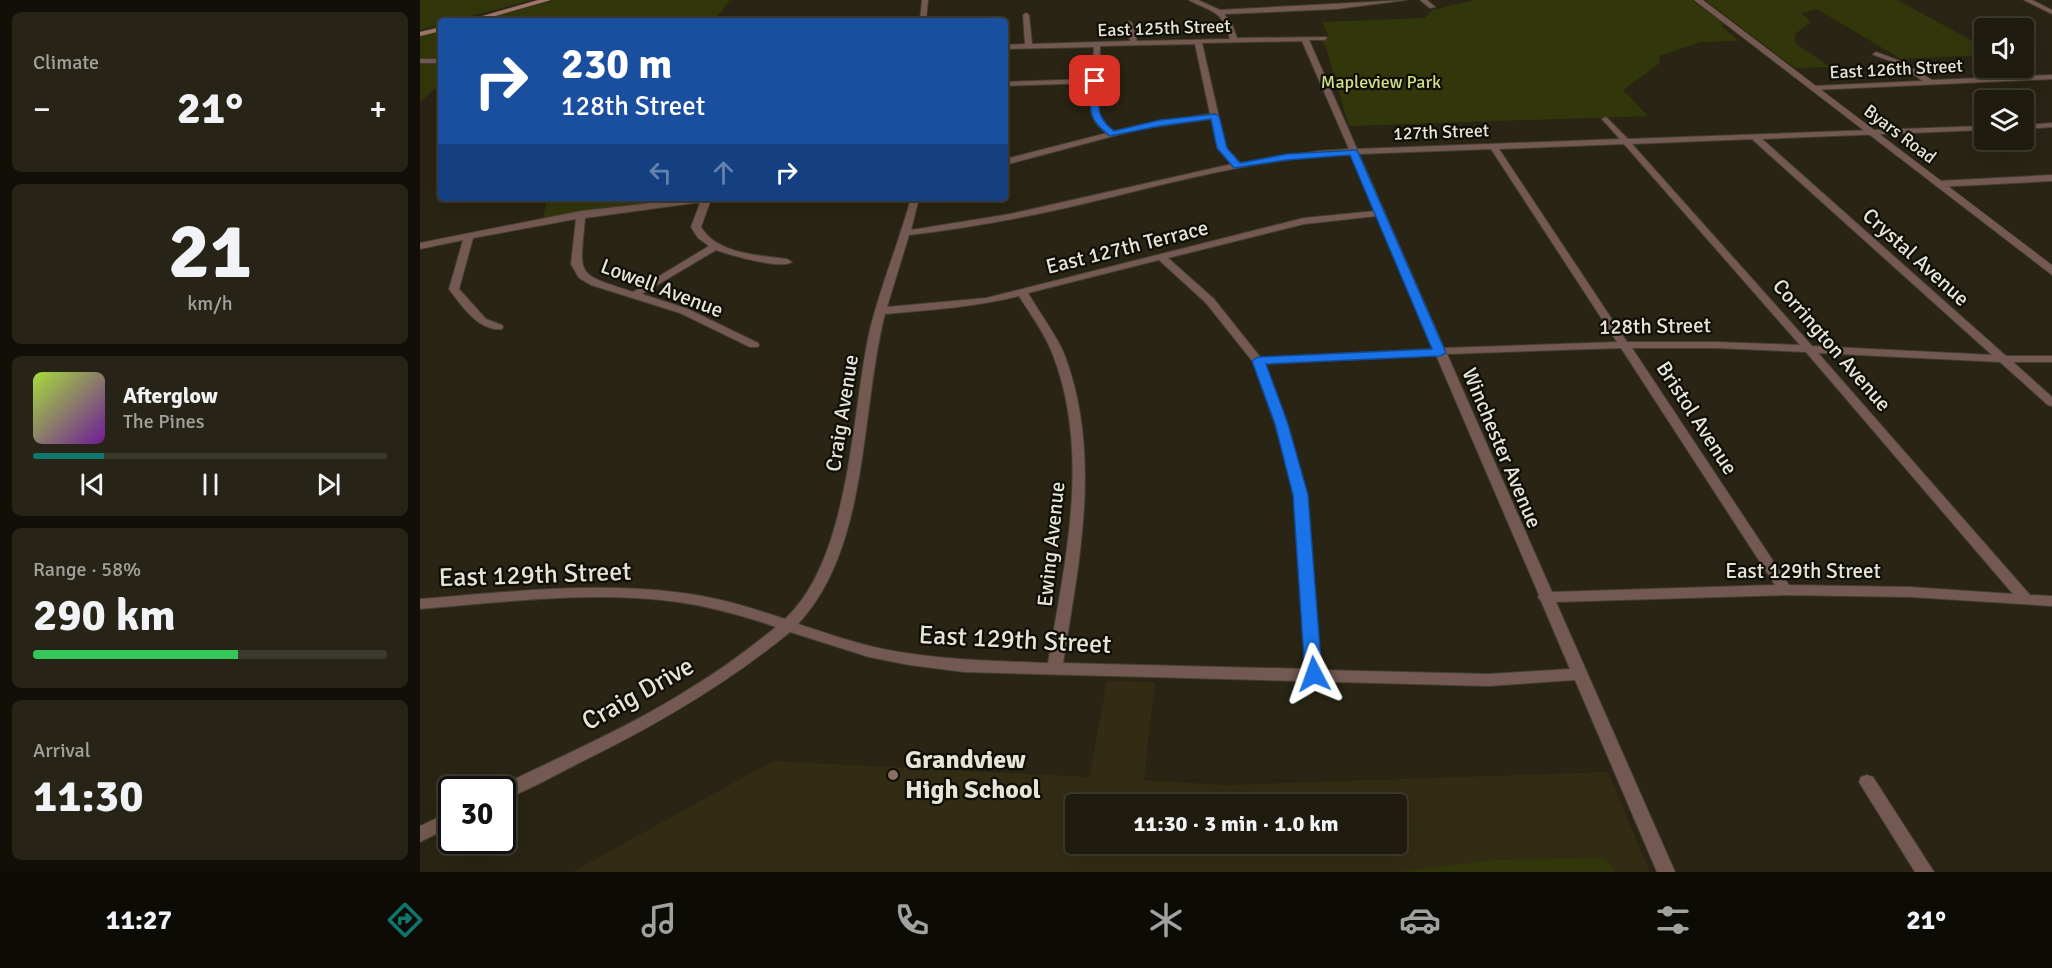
<!DOCTYPE html>
<html lang="en">
<head>
<meta charset="utf-8">
<style>
  body { margin:0; font-family:Signika,sans-serif; background:#272417; color:#f1f3f6; height:100vh; display:flex; flex-direction:column; font-size:22px; white-space:nowrap }
  * { box-sizing:border-box; margin:0 }
  p { font-size:20px; color:#a1a19e }
  .icon { flex:none; width:33px; height:33px; fill:none; stroke:currentColor; stroke-width:2; stroke-linecap:round; stroke-linejoin:round }
  .map { position:relative; flex:1; overflow:hidden }
  .sheet { display:flex; flex-direction:column; gap:12px; padding:12px; background:#110f08; width:420px }
  .sheet>* { flex:none }
  .top-card { position:absolute; left:18px; top:18px; width:570px; height:183px; border-radius:6px; box-shadow:0 6px 24px #0002,0 0 0 2px #3c392e; background:#1a4fa0; color:#fff; overflow:hidden }
  .fabs { position:absolute; left:1554px; top:18px; display:grid; gap:12px }
  .fabs a { display:grid; place-items:center; width:60px; height:60px; border-radius:6px; background:#1f1b0e; box-shadow:0 6px 24px #0002,0 0 0 2px #3c392e; font-size:30px }
  .speed { position:absolute; left:18px; top:776px; display:flex; gap:12px; font-size:30px; font-weight:700; text-align:center }
  .speed>* { display:grid; place-content:center; width:78px; height:78px; border-radius:50%; background:#1f1b0e; box-shadow:0 6px 24px #0002,0 0 0 2px #3c392e; line-height:1 }
  .speed .limit { border:3px solid #111; border-radius:9px; background:#fff; color:#111 }
  .pin { position:absolute; display:grid; place-items:center; width:51px; height:51px; color:#fff; margin:-26px; border-radius:12px; box-shadow:0 3px 9px #0006 }
  .me { position:absolute; width:66px; margin:-33px; rotate:356deg; stroke-linejoin:round; filter:drop-shadow(0 0 4px #0008) }
  .turn { display:flex; align-items:center; gap:21px; height:126px; padding:0 24px; font-size:27px }
  .turn .icon { width:78px; height:78px; stroke-width:2.5 }
  .turn b { display:block; font-size:42px; line-height:51px }
  .lanes { display:flex; align-items:center; height:57px; padding:0 24px; background:#0003; justify-content:center; gap:30px; direction:ltr }
  .lanes .off { opacity:.35 }
  .big { font-size:45px; font-weight:800; line-height:1.1 }
  .sheet .widget { flex:1; display:flex; flex-direction:column; justify-content:center; gap:9px; min-width:0; padding:0 21px; border-radius:9px; background:#272417 }
  .sheet .dial { align-items:center; gap:0 }
  .dial b { font-size:78px; line-height:1 }
  .song { display:flex; align-items:center; gap:18px }
  .cover { width:72px; height:72px; border-radius:9px; background:linear-gradient(135deg,hsl(80 70% 55%),hsl(280 70% 35%)) }
  .played { height:6px; border-radius:3px; background:linear-gradient(90deg,#0f766e 20%,#3c392e 20%) }
  .keys { display:flex; justify-content:space-around; direction:ltr }
  .heat { display:flex; justify-content:space-between; align-items:center; font-size:33px; direction:ltr }
  .charge { height:9px; border-radius:4px; background:linear-gradient(90deg,#34c759 58%,#3c392e 0) }
  .trip { position:absolute; left:645px; top:794px; width:342px; height:60px; border-radius:6px; background:#1f1b0e; box-shadow:0 6px 24px #0002,0 0 0 2px #3c392e; font-weight:800; line-height:60px; text-align:center }
  .menu { display:flex; height:96px; justify-content:space-around; align-items:center; background:#0c0b06; color:#a1a19e }
  .menu .icon { width:42px; height:42px }
  .menu .active { color:#0f766e }
  .menu b { font-size:27px; color:#f1f3f6 }
  main { display:flex; flex:1; min-height:0 }
  .map>svg:first-child { display:block }
  .built { fill:#322c14; fill-rule:evenodd }
  .green { fill:#32370b }
  .lines { fill:none; stroke-linecap:round; stroke-linejoin:round }
  .minor-casing { stroke:#433f2f; stroke-width:2 }
  .tertiary-casing { stroke:#433f2f; stroke-width:1 }
  .secondary-casing { stroke:#433f2f; stroke-width:1 }
  .minor { fill:#735951; fill-rule:evenodd }
  .tertiary { fill:#735951; fill-rule:evenodd }
  .secondary { fill:#9f7669; fill-rule:evenodd }
  .route { fill:#1a73e8; stroke:#114b97; stroke-width:1.5 }
  .education-dot { fill:#8d6e63; stroke:#0f0e07; stroke-width:2 }
  .labels { text-anchor:middle; dominant-baseline:central; stroke-width:4.5; stroke-linejoin:round; paint-order:stroke }
  .far-street-label { font-size:18px; fill:#e6e4d8; stroke:#0f0e07 }
  .far-park-label { font-size:18px; fill:#d1de87; stroke:#0f0e07 }
  .street-label { font-size:21px; fill:#e6e4d8; stroke:#0f0e07 }
  .near-street-label { font-size:26px; fill:#e6e4d8; stroke:#0f0e07 }
  .near-poi-label { font-size:26px; font-weight:bold; fill:#e6e4d8; stroke:#0f0e07; text-anchor:start }
</style>
</head>
<body>
<main>
<section class="sheet">
<div class="widget"><p>Climate</p>
<div class="heat"><a>−</a><b class="big">21°</b><a>+</a></div>
</div>
<div class="widget dial"><b>21</b><p>km/h</p></div>
<div class="widget">
<div class="song"><i class="cover"></i><div><b>Afterglow</b><p>The Pines</p></div></div>
<div class="played"></div>
<div class="keys"><svg class="icon" aria-label="previous" viewBox="0 0 24 24"><path d="M18 5L8 12l10 7zM5 5v14"/></svg><svg class="icon" aria-label="pause" viewBox="0 0 24 24"><path d="M8 5v14M16 5v14"/></svg><svg class="icon" aria-label="next" viewBox="0 0 24 24"><path d="M6 5l10 7-10 7zM19 5v14"/></svg></div>
</div>
<div class="widget"><p>Range · 58%</p><b class="big">290 km</b><div class="charge"></div></div>
<div class="widget"><p>Arrival</p><b class="big">11:30</b></div>
</section>
<div class="map">
<svg width="1632" height="872" viewBox="0 0 1632 872">
  <rect width="100%" height="100%" fill="#292413"/>
  <path class="built" d="M687,681L735,682L724,780L805,785L1188,772L1230,872H152L353,761L669,777ZM656,804H976V843H656Z"/>
  <path class="green" d="M0,0H112L32,21H21V24L0,30Z
    M135,0H310L294,21H56Z
    M1055,0H1272L1304,24L1301,26L1319,41L1281,42L1239,56L1240,63L1203,90L1228,116L929,126L905,44L901,42L909,36L902,22L1005,18L1012,10Z
    M1285,0H1477L1564,47V55L1481,59L1397,9L1381,13L1391,22L1375,34V43L1410,67L1375,68Z
    M21,30V58H0V36Z
    M0,64H21V84L0,102Z
    M127,198H271L123,219Z
    M1185,858L1195,872H975L1075,860Z"/>
  <g class="lines">
    <g class="minor-casing">
      <path id="minor" d="M502,0H508L506,21H500Z
        M769,0H778L800,10L986,0L917,9L804,14L812,24L817,38L906,37L907,38L904,40H889L937,149L1200,139L1182,119L1186,117L1208,139L1564,126V130L1342,139L1586,356H1632V362H1593L1632,397V406L1628,405L1580,362L1398,353L1610,595L1632,596V606L1490,597L1365,595L1136,602L1255,872H1237L1155,680L1068,686L544,672L489,665L449,657L370,632C304,686 233,727 157,764C133,776 108,791 82,800V789L76,788C144,755 214,725 277,684C305,667 331,647 356,627C324,616 292,607 258,602C173,590 85,602 0,609V599C85,592 170,582 255,592C293,596 329,607 365,619C431,558 431,414 450,329C461,285 479,242 491,198H499L491,230L590,214L812,164L798,149L791,119L720,129L585,165V159L687,133C666,119 671,106 672,83L585,86V82L672,79L674,47L585,49V45L605,44L603,15L606,13L609,15L612,44L710,41L706,23L709,21L712,23L717,41L810,39C803,10 791,12 769,0ZM882,41L929,149L899,151L820,163L806,148L782,43ZM775,44L790,114L720,125L694,131L683,124L679,116L680,46ZM1333,139V140L1572,355L1392,346L1212,144ZM1204,144L1380,345L1296,342H1207L1079,149ZM1071,149L1197,342L1024,348L939,154ZM931,154L955,211L884,218L566,298L467,307L489,235C540,229 591,220 641,209C737,187 832,158 931,154ZM957,216L1014,349L841,358L794,299L748,258L884,224ZM739,260L786,303L833,362L855,424L875,495L886,669L643,663C659,562 682,456 645,356C636,334 620,314 608,293ZM599,296C611,315 625,334 633,355C671,454 645,562 628,663C573,661 517,660 463,649C434,643 406,633 378,624C450,547 440,411 465,314C511,310 555,307 599,296ZM1201,348L1355,585L1132,592L1027,354ZM1212,348H1296L1386,352L1593,594L1490,587L1369,585ZM1016,355L1119,595L1118,597L1121,601L1150,669L1068,674L901,670L887,495L867,424L845,364Z
        M1000,0H1007L1015,7L1010,8Z
        M1604,0H1612L1632,10V14Z
        M1456,52L1480,61L1512,80L1632,75V79L1393,90L1389,88L1393,86L1503,81L1476,63L1454,55L1453,54Z
        M0,59H21V63H0Z
        M1632,123V127L1604,129V125Z
        M1632,175V181L1518,187L1514,184L1518,181Z
        M275,198H319L315,201L290,202L281,227C297,254 338,255 367,259L372,262C361,270 310,255 296,250L222,294L268,309L338,343L339,345L338,347H330L260,313L171,285L159,278L151,264L156,219L53,238L39,289L66,319L82,325L83,327L82,329C59,332 41,305 29,289L43,240L0,249V243L161,211ZM275,203H280L271,227L278,238L289,246L213,292C154,273 160,277 165,218Z
        M1447,775L1453,777L1514,872H1495L1439,782L1441,777Z
        M32,811V826L0,842V826Z"/>
    </g>
    <g class="tertiary-casing">
      <path id="tertiary" d="M1274,0H1283L1632,265V275Z"/>
    </g>
    <g class="secondary-casing">
      <path id="secondary" d="M118,0H131L58,21H45Z
        M21,27V31L0,36V32Z"/>
    </g>
    <use href="#minor" class="minor"/>
    <use href="#tertiary" class="tertiary"/>
    <use href="#secondary" class="secondary"/>
  </g>
  <path class="route" d="M675,78L679,81C679,104 674,116 694,131L740,120L795,114L799,116L807,148L820,163L867,154L937,150L1026,353L1020,356L846,364L868,424L888,495L902,674L900,679L894,681L888,679L885,674L873,495L855,424L832,361L838,357L1012,349L930,155L867,160L814,168L797,148L791,119L740,126L690,136C666,118 670,108 671,81Z"/>
  <circle class="education-dot" cx="473" cy="775" r="6"/>
  <g class="labels">
    <g class="far-street-label">
      <text transform="translate(744 28) rotate(-2)">East 125th Street</text>
      <text transform="translate(1476 69) rotate(-3)">East 126th Street</text>
      <text transform="translate(1021 132) rotate(-2)">127th Street</text>
      <text transform="translate(1480 134) rotate(37)">Byars Road</text>
    </g>
    <g class="far-park-label">
      <text x="961" y="82">Mapleview Park</text>
    </g>
    <g class="street-label">
      <text transform="translate(707 247) rotate(-14)">East 127th Terrace</text>
      <text transform="translate(1496 257) rotate(42)">Crystal Avenue</text>
      <text transform="translate(242 288) rotate(21)">Lowell Avenue</text>
      <text transform="translate(1235 326) rotate(-1)">128th Street</text>
      <text transform="translate(1412 345) rotate(49)">Corrington Avenue</text>
      <text transform="translate(422 413) rotate(-81)">Craig Avenue</text>
      <text transform="translate(1277 418) rotate(57)">Bristol Avenue</text>
      <text transform="translate(1082 448) rotate(67)">Winchester Avenue</text>
      <text transform="translate(631 544) rotate(-84)">Ewing Avenue</text>
      <text x="1383" y="571">East 129th Street</text>
    </g>
    <g class="near-street-label">
      <text transform="translate(115 575) rotate(-2)">East 129th Street</text>
      <text transform="translate(595 640) rotate(3)">East 129th Street</text>
      <text transform="translate(218 694) rotate(-29)">Craig Drive</text>
    </g>
    <g class="near-poi-label">
      <text x="485" y="760">Grandview<tspan x="485" dy="30">High School</tspan></text>
    </g>
  </g>
</svg>
<div class="fabs">
<a><svg class="icon" aria-label="sound" viewBox="0 0 24 24"><path d="M4 9h4l5-4v14l-5-4H4zM17 9q2 3 0 6"/></svg></a>
<a><svg class="icon" aria-label="layers" viewBox="0 0 24 24"><path d="M12 4l9 5-9 5-9-5zM3 14l9 5 9-5"/></svg></a>
</div>
<div class="speed"><div class="limit">30</div></div>
<div class="pin" style="left:675px;top:81px;background:#d93025"><svg class="icon" aria-label="arrive" viewBox="0 0 24 24"><path d="M6 21V4h12l-3 4 3 4H6"/></svg></div>
<svg class="me" style="left:894px;top:674px" viewBox="-20 -20 40 40"><path d="M0-17L14 15 0 8-14 15z" fill="#1a73e8" stroke="#fff" stroke-width="4"/></svg>
<div class="trip">11:30 · 3 min · 1.0 km</div>
<div class="top-card">
<div class="turn"><svg class="icon" aria-label="right" viewBox="0 0 24 24"><path d="M7 20v-9h11M14 6l5 5-5 5"/></svg><div><b>230 m</b>128th Street</div></div>
<div class="lanes"><svg class="icon off" aria-label="left" viewBox="0 0 24 24"><path d="M17 20v-9H6M10 6l-5 5 5 5"/></svg><svg class="icon off" aria-label="ahead" viewBox="0 0 24 24"><path d="M12 20V5M6 11l6-6 6 6"/></svg><svg class="icon" aria-label="right" viewBox="0 0 24 24"><path d="M7 20v-9h11M14 6l5 5-5 5"/></svg></div>
</div>
</div>
</main>
<nav class="menu">
<b>11:27</b>
<svg class="icon active" aria-label="directions" viewBox="0 0 24 24"><path d="M12 3l9 9-9 9-9-9zM9 14v-3h6M13 9l2 2-2 2"/></svg>
<svg class="icon" aria-label="music" viewBox="0 0 24 24"><path d="M9 18V5l10-2v13"/><circle cx="6" cy="18" r="3"/><circle cx="16" cy="16" r="3"/></svg>
<svg class="icon" aria-label="phone" viewBox="0 0 24 24"><path d="M5 4h4l2 5-3 2q2 4 5 5l2-3 5 2v4C11 20 4 13 5 4z"/></svg>
<svg class="icon" aria-label="climate" viewBox="0 0 24 24"><path d="M12 3v18M4 7l16 10M4 17L20 7"/></svg>
<svg class="icon" aria-label="car" viewBox="0 0 24 24"><path d="M5 17H2v-5l4-1 3-4h7l3 4 3 1v5h-3M9 17h6M6 11h13"/><circle cx="7" cy="17" r="2"/><circle cx="17" cy="17" r="2"/></svg>
<svg class="icon" aria-label="filters" viewBox="0 0 24 24"><path d="M4 7h16M4 17h16"/><circle cx="9" cy="7" r="2"/><circle cx="15" cy="17" r="2"/></svg>
<b>21°</b>
</nav>
</body>
</html>
